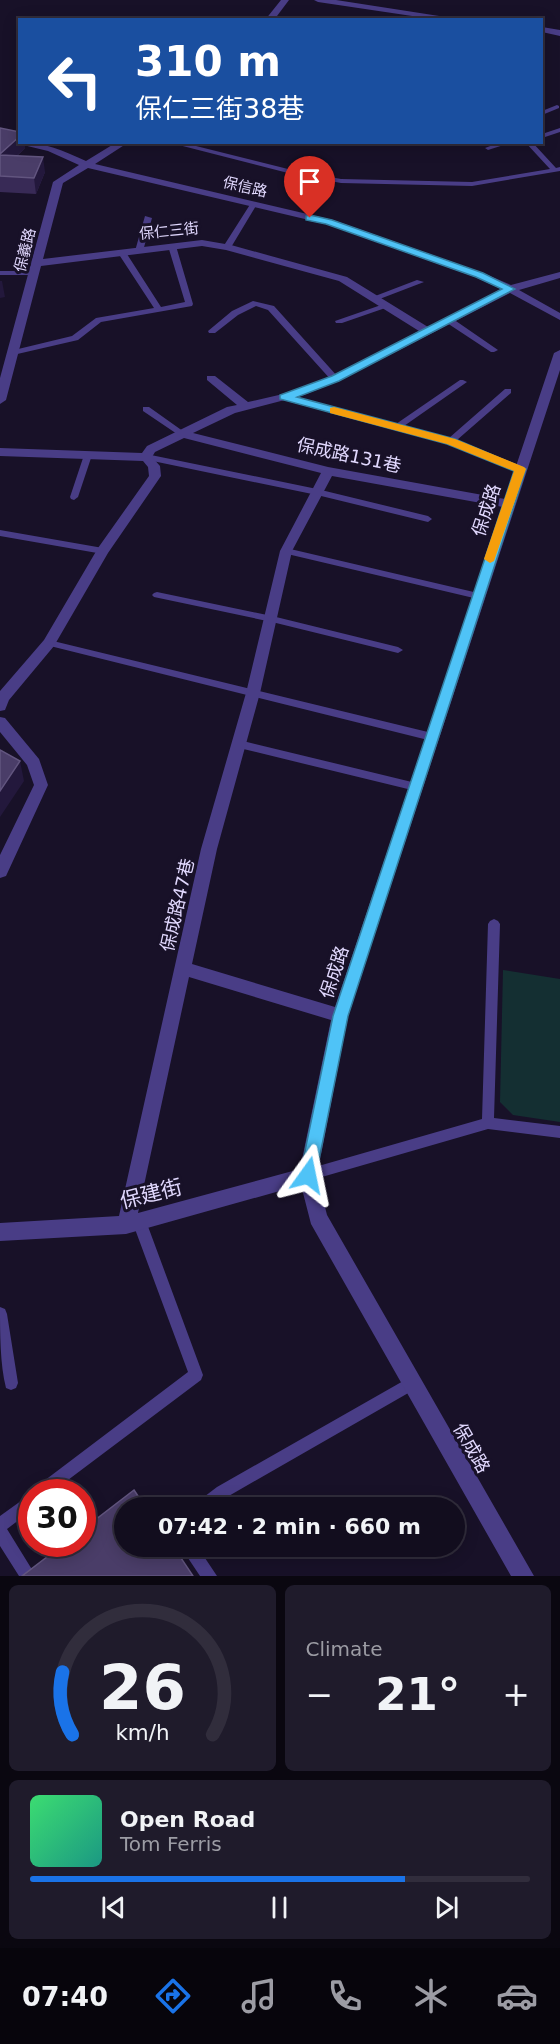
<!DOCTYPE html>
<html lang="en">
<head>
<meta charset="utf-8">
<style>
  body { margin:0; font-family:"DejaVu Sans","Noto Sans TC",sans-serif; background:#1f1b2b; color:#f1f3f6; height:100vh; display:flex; flex-direction:column; font-size:22px; white-space:nowrap }
  * { box-sizing:border-box; margin:0 }
  p { font-size:20px; color:#9c9ca4 }
  .icon { flex:none; width:33px; height:33px; fill:none; stroke:currentColor; stroke-width:2; stroke-linecap:round; stroke-linejoin:round }
  .map { position:relative; height:1576px; overflow:hidden }
  .side { display:flex; flex-direction:column; gap:9px; padding:9px; background:#0a0710; flex:1 }
  .side>* { flex:none }
  .guide { position:absolute; left:18px; top:18px; width:525px; height:126px; border-radius:0px; box-shadow:0 3px 15px #0003,0 0 0 2px #312d3c; background:#1a4fa0; color:#fff; overflow:hidden }
  .speed { position:absolute; left:18px; top:1479px; display:flex; gap:12px; font-size:30px; font-weight:700; text-align:center }
  .speed>* { display:grid; place-content:center; width:78px; height:78px; border-radius:50%; background:#120d1e; box-shadow:0 3px 15px #0003,0 0 0 2px #312d3c; line-height:1 }
  .speed .limit { border:9px solid #d22; background:#fff; color:#111 }
  .pin { position:absolute; display:grid; place-items:center; width:51px; height:51px; color:#fff; margin:-62px -26px; border-radius:50% 50% 50% 0; rotate:-45deg; box-shadow:0 0 6px #0007 }
  .pin .icon { rotate:45deg }
  .me { position:absolute; width:66px; margin:-33px; rotate:12deg; stroke-linejoin:round; filter:drop-shadow(0 0 4px #0008) }
  .turn { display:flex; align-items:center; gap:21px; height:126px; padding:0 18px; font-size:27px }
  .turn .icon { width:78px; height:78px; stroke-width:2.5 }
  .turn b { display:block; font-size:42px; line-height:51px }
  .big { font-size:45px; font-weight:700; line-height:1.1 }
  .side .tile { flex:1; display:flex; flex-direction:column; justify-content:center; gap:9px; min-width:0; padding:0 21px; border-radius:9px; background:#1f1b2b }
  .side .dial { align-items:center; gap:0 }
  .dial svg { height:156px; overflow:visible; fill:none; stroke:#312d3c; stroke-width:7; stroke-linecap:round; text-anchor:middle }
  .dial text { fill:#f1f3f6; stroke:none }
  .song { display:flex; align-items:center; gap:18px }
  .cover { width:72px; height:72px; border-radius:9px; background:linear-gradient(135deg,hsl(140 70% 55%),hsl(170 70% 35%)) }
  .played { height:6px; border-radius:3px; background:linear-gradient(90deg,#1a73e8 75%,#312d3c 75%) }
  .keys { display:flex; justify-content:space-around; direction:ltr }
  .heat { display:flex; justify-content:space-between; align-items:center; font-size:33px; direction:ltr }
  .side .tiles { flex:1; display:grid; gap:9px; grid-template-columns:1fr 1fr }
  .tile:last-child { grid-column:span 2 }
  .trip { position:absolute; left:114px; top:1497px; width:351px; height:60px; border-radius:30px; background:#120d1e; box-shadow:0 3px 15px #0003,0 0 0 2px #312d3c; font-weight:700; line-height:60px; text-align:center }
  .tab-bar { display:flex; height:96px; justify-content:space-around; align-items:center; background:#07050c; color:#9c9ca4 }
  .tab-bar .icon { width:42px; height:42px }
  .tab-bar .current { color:#1a73e8 }
  .tab-bar b { font-size:27px; color:#f1f3f6 }
  .map>svg:first-child { display:block }
  .green { fill:#142f32 }
  .lines { fill:none; stroke-linecap:round; stroke-linejoin:round }
  .lane { fill:#493d86; fill-rule:evenodd }
  .street { fill:#493d86; fill-rule:evenodd }
  .wall { fill:#382a56 }
  .shaded-wall { fill:#23183c }
  .building { fill:#4a3d68; stroke:#62557f; stroke-width:1.5 }
  .route { fill:#4fc3f7; stroke:#337fa1; stroke-width:1.5 }
  .slow { fill:#f59e0b }
  .labels { text-anchor:middle; dominant-baseline:central; stroke-width:6; stroke-linejoin:round; paint-order:stroke }
  .far-street-label { font-size:15px; fill:#e1d8fe; stroke:#181128 }
  .street-label { font-size:18px; fill:#e1d8fe; stroke:#181128 }
  .near-street-label { font-size:21px; fill:#e1d8fe; stroke:#181128 }
</style>
</head>
<body>
<div class="map">
<svg width="560" height="1576" viewBox="0 0 560 1576">
  <rect width="100%" height="100%" fill="#181128"/>
  <path class="green" d="M503,970L560,979V1122L513,1115L500,1102Z"/>
  <g class="lines">
    <path class="lane" d="M557,105L559,106V108L542,115V111Z
      M560,128V132L542,138V134Z
      M167,142H180L288,169L341,179L472,182L550,169L525,142H532L556,168L560,167V171L472,186L341,183L288,173Z
      M501,142H513L488,150L485,148Z
      M251,203L257,204L230,249H224L223,247Z
      M145,216L152,218L143,251L139,253L135,251Z
      M169,244L176,246L193,304L192,306L101,322L78,340L13,355L9,353L10,351L72,336L96,318L154,308L118,253L119,251H125L161,307L185,302L168,246Z
      M0,271H35L39,273L35,275H0Z
      M417,280L424,282L377,300L370,298Z
      M253,301L274,306L338,377V381H332L268,310L256,306L238,315L215,333H209L208,331L232,311Z
      M384,304L391,306L342,323H336L335,321Z
      M447,319H453L498,350L494,352H491L447,323Z
      M460,380H463L467,382L404,426L449,438L505,389H511V393L457,440L523,467V471H517L448,443L281,399L280,397L284,395L396,424Z
      M143,407H149L187,434L183,437L180,436L143,411Z
      M88,452L92,455L78,497L74,500L71,499L70,497L84,455Z
      M146,454L317,489L428,516L432,519L428,522L317,495L143,459V455Z
      M0,530L103,548L108,551L103,554L0,536Z
      M286,548L478,593L483,596L478,599L283,553L281,551L283,549Z
      M157,592L272,616L398,647L403,650L398,653L272,622L154,597L152,595L154,593Z
      M49,640L432,733L437,737L432,741L46,645L44,643Z
      M239,740L416,783L420,784L421,787L420,790L416,791L235,747L234,744Z
      M494,919L498,921L500,924L494,1118L560,1126V1138L488,1129L308,1181L303,1179L302,1175L303,1171L308,1169L482,1119L488,924L490,921Z
      M139,1215L144,1217L146,1221L203,1375L201,1380L52,1492H34L36,1487L188,1372L132,1221L134,1217Z
      M0,1307L5,1309L7,1314L18,1383L16,1388L11,1390L6,1388C0,1364 0,1333 0,1307Z
      M412,1376L417,1378L419,1383L417,1388L227,1497L214,1508H194L196,1503L217,1487Z
      M32,1493V1510L7,1529L36,1576H19L0,1546V1516Z
      M180,1546H197L217,1576H200Z"/>
    <path class="street" d="M281,0H289L274,20H265Z
      M314,0H336L465,20H439L318,2Z
      M542,27L560,30V36L542,32Z
      M20,140V142C45,142 63,151 86,161L117,142H129L95,164L333,220L483,273L511,285L560,272V278L519,290L560,313V320L510,293L339,381L304,395L235,413L193,433L328,467L505,499L554,353L560,350V370L348,1016L317,1175L327,1215L534,1576H511L311,1224L301,1185L126,1234L0,1241V1223L119,1216L201,849L246,693L280,551L321,473L184,438L155,452L152,457L160,466L161,476L108,553L54,646L9,700L5,710L0,711V691L44,640L98,548L149,476L148,467L143,461L0,456V448L142,453L147,446L227,407L237,405L207,380V376H215L248,402L296,391L331,377L419,331L339,281L226,250L202,246L41,266L6,400L0,404V378L53,182L79,165L48,151L19,144ZM88,168L326,224L475,277L501,289L428,327L347,277L231,245L202,240L43,259L63,183ZM332,476L503,507L335,1007L192,964L217,849L260,693L292,551ZM189,977L331,1020L300,1169L138,1213Z
      M0,717L5,718L39,759L48,785L6,876L0,878V855L34,785L27,765L0,732Z"/>
  </g>
  <path class="wall" d="M0,128L25,148L17,156L45,172L36,194L0,192Z"/>
  <path class="shaded-wall" d="M20,136V142H25V148L1,170L0,154Z
    M43,157L45,172L36,194L34,178Z
    M0,281H2L5,297L0,298Z
    M20,761L24,781L0,817V791Z"/>
  <path class="building" d="M0,128L20,132V136L0,154Z
    M0,155L43,157L34,178L0,176Z
    M0,750L20,761L0,791Z
    M134,1490L146,1508H124V1546H173L193,1576H22L64,1544H82V1530Z"/>
  <path class="route" d="M310,215L332,220L483,273L515,289L339,381L297,397L455,439L526,469L348,1016L316,1175L314,1181L308,1183L302,1181L300,1175L333,1016L514,471L447,444L280,399V395L332,376L502,289L476,277L326,224L306,220V216Z"/>
  <path class="slow" d="M334,407L455,439L524,467L526,469L494,561L490,563L484,559L514,471L447,444L330,413V408Z"/>
  <g class="labels">
    <g class="far-street-label">
      <text transform="translate(245 187) rotate(13)">保信路</text>
      <text transform="translate(169 231) rotate(-6)">保仁三街</text>
      <text transform="translate(25 250) rotate(-76)">保義路</text>
    </g>
    <g class="street-label">
      <text transform="translate(349 455) rotate(12)">保成路131巷</text>
      <text transform="translate(486 510) rotate(-72)">保成路</text>
      <text transform="translate(177 905) rotate(-77)">保成路47巷</text>
      <text transform="translate(334 972) rotate(-72)">保成路</text>
      <text transform="translate(472 1448) rotate(60)">保成路</text>
    </g>
    <g class="near-street-label">
      <text transform="translate(151 1194) rotate(-14)">保建街</text>
    </g>
  </g>
</svg>
<div class="speed"><div class="limit">30</div></div>
<div class="pin" style="left:310px;top:218px;background:#d93025"><svg class="icon" aria-label="arrive" viewBox="0 0 24 24"><path d="M6 21V4h12l-3 4 3 4H6"/></svg></div>
<svg class="me" style="left:308px;top:1175px" viewBox="-20 -20 40 40"><path d="M0-17L14 15 0 8-14 15z" fill="#4fc3f7" stroke="#fff" stroke-width="4"/></svg>
<div class="trip">07:42 · 2 min · 660 m</div>
<div class="guide">
<div class="turn"><svg class="icon" aria-label="left" viewBox="0 0 24 24"><path d="M17 20v-9H6M10 6l-5 5 5 5"/></svg><div><b>310 m</b>保仁三街38巷</div></div>
</div>
</div>
<section class="side">
<div class="tiles">
<div class="tile dial"><svg viewBox="0 0 100 80">
<path d="M14 69A42 42 0 1 1 86 69"/>
<path d="M14 69A42 42 0 0 1 9 37" stroke="#1a73e8"/>
<text x="50" y="56" font-size="32" font-weight="700">26</text>
<text x="50" y="72" font-size="11">km/h</text>
</svg></div>
<div class="tile"><p>Climate</p>
<div class="heat"><a>−</a><b class="big">21°</b><a>+</a></div>
</div>
<div class="tile">
<div class="song"><i class="cover"></i><div><b>Open Road</b><p>Tom Ferris</p></div></div>
<div class="played"></div>
<div class="keys"><svg class="icon" aria-label="previous" viewBox="0 0 24 24"><path d="M18 5L8 12l10 7zM5 5v14"/></svg><svg class="icon" aria-label="pause" viewBox="0 0 24 24"><path d="M8 5v14M16 5v14"/></svg><svg class="icon" aria-label="next" viewBox="0 0 24 24"><path d="M6 5l10 7-10 7zM19 5v14"/></svg></div>
</div>
</div>
</section>
<nav class="tab-bar">
<b>07:40</b>
<svg class="icon current" aria-label="directions" viewBox="0 0 24 24"><path d="M12 3l9 9-9 9-9-9zM9 14v-3h6M13 9l2 2-2 2"/></svg>
<svg class="icon" aria-label="music" viewBox="0 0 24 24"><path d="M9 18V5l10-2v13"/><circle cx="6" cy="18" r="3"/><circle cx="16" cy="16" r="3"/></svg>
<svg class="icon" aria-label="phone" viewBox="0 0 24 24"><path d="M5 4h4l2 5-3 2q2 4 5 5l2-3 5 2v4C11 20 4 13 5 4z"/></svg>
<svg class="icon" aria-label="climate" viewBox="0 0 24 24"><path d="M12 3v18M4 7l16 10M4 17L20 7"/></svg>
<svg class="icon" aria-label="car" viewBox="0 0 24 24"><path d="M5 17H2v-5l4-1 3-4h7l3 4 3 1v5h-3M9 17h6M6 11h13"/><circle cx="7" cy="17" r="2"/><circle cx="17" cy="17" r="2"/></svg>
</nav>
</body>
</html>
